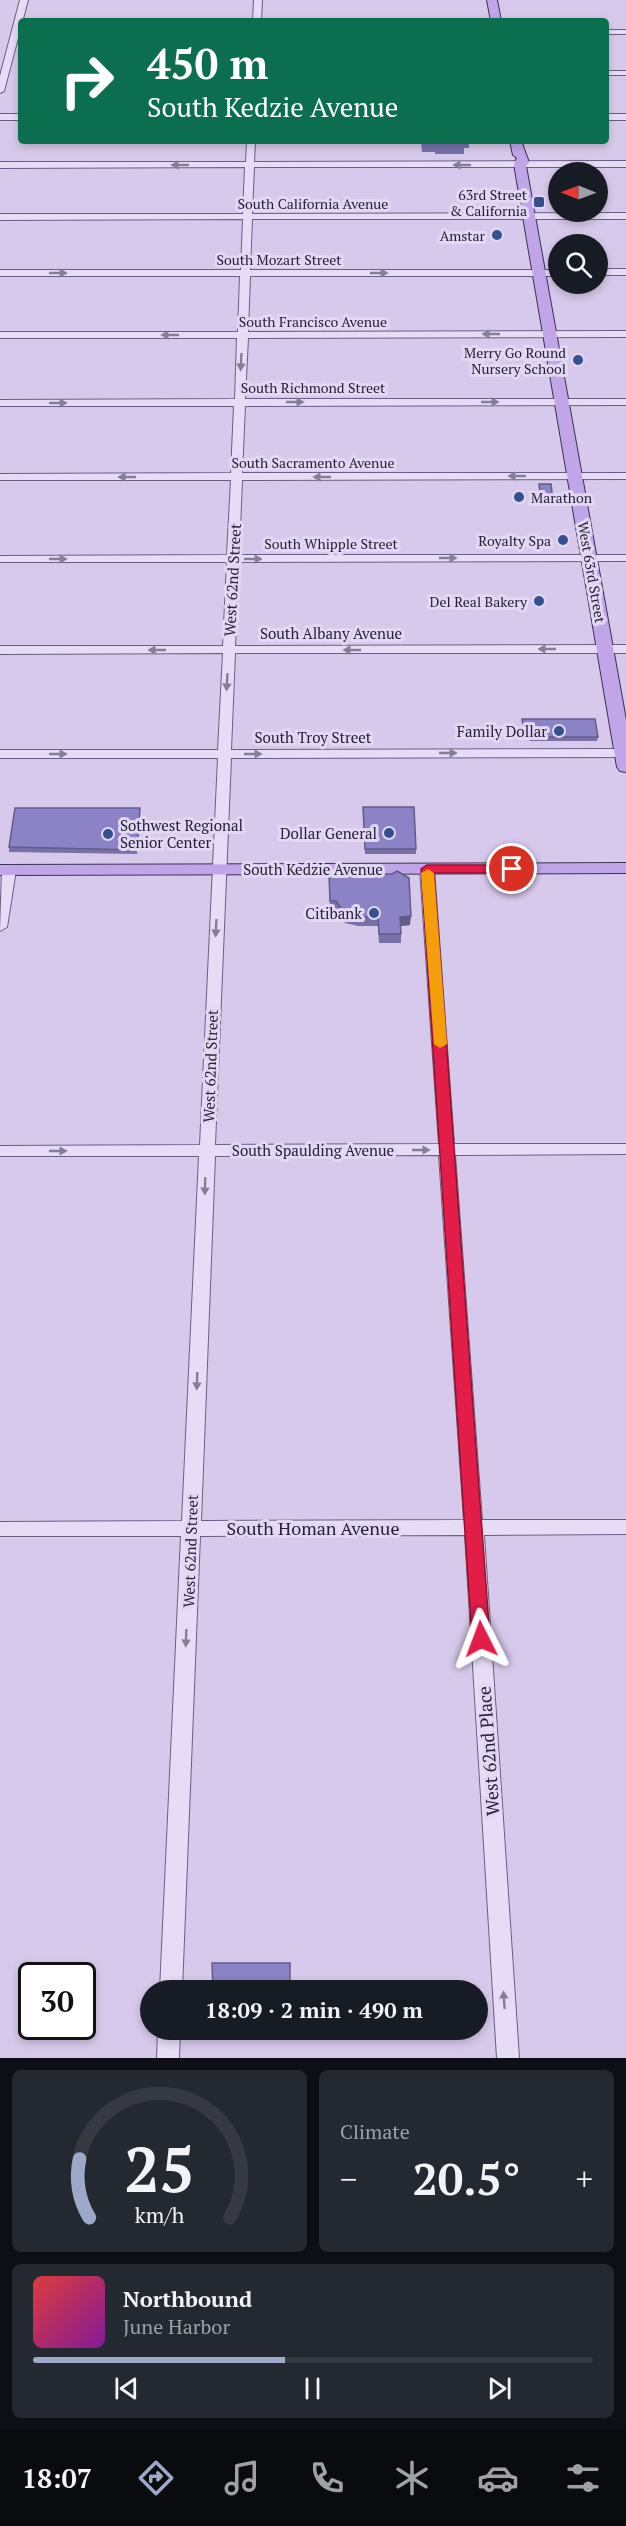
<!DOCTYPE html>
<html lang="en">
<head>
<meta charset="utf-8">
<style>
  body { margin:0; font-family:"PT Serif",serif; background:#242831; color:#f1f3f6; height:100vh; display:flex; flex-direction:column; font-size:22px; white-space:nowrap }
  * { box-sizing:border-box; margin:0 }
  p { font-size:20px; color:#9ea1a6 }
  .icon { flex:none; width:33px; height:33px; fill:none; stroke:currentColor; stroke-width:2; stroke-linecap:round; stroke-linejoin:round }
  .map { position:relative; height:2058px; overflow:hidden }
  .side { display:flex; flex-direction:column; gap:12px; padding:12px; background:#0d0f14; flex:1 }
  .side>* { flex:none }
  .top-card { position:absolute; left:18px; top:18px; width:591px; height:126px; border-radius:6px; box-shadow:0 3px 9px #0003; background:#0b6e4f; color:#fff; overflow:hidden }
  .needle { width:39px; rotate:271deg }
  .tools { position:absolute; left:548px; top:162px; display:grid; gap:12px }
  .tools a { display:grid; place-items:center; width:60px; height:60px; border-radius:50%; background:#171b24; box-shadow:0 3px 9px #0003; font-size:30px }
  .speed { position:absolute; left:18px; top:1962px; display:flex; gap:12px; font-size:30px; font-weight:700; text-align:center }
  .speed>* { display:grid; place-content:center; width:78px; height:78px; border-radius:50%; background:#171b24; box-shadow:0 3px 9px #0003; line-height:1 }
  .speed .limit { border:3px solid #111; border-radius:9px; background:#fff; color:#111 }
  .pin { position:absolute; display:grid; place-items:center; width:51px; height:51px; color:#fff; margin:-26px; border:3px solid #fff; border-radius:50%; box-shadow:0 2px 6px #0007 }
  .me { position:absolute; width:66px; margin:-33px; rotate:357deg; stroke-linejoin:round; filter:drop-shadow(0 0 4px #0008) }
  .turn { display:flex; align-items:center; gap:21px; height:126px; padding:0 30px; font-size:27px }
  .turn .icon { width:78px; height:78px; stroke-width:2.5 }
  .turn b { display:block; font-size:42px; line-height:51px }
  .big { font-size:45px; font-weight:600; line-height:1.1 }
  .side .widget { flex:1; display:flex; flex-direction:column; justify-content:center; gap:9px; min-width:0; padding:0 21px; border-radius:9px; background:#242831 }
  .side .dial { align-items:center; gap:0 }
  .dial svg { height:156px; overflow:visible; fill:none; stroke:#363941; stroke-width:7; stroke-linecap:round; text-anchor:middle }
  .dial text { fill:#f1f3f6; stroke:none }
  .song { display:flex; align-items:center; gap:18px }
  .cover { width:72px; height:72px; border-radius:9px; background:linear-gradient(135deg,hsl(0 70% 55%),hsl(290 70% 35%)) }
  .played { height:6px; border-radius:3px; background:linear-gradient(90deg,#9ca9c8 45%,#363941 45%) }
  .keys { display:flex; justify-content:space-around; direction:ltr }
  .heat { display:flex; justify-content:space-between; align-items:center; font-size:33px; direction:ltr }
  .side .tiles { flex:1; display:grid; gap:12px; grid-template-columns:1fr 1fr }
  .widget:last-child { grid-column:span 2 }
  .trip { position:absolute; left:140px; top:1980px; width:348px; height:60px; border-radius:30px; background:#171b24; box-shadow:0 3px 9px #0003; font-weight:600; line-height:60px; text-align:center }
  .menu { display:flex; height:96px; justify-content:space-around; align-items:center; background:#090b0e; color:#9ea1a6 }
  .menu .icon { width:42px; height:42px }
  .menu .current { color:#9ca9c8 }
  .menu b { font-size:27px; color:#f1f3f6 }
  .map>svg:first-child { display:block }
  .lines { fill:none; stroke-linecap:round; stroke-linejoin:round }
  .minor-casing { stroke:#695f85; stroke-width:2 }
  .major-casing { stroke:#393354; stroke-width:2 }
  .minor { fill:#e7dcf6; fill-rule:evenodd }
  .major { fill:#c1a5e9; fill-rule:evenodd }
  .wall { fill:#7871a9 }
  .shaded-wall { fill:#615c8a }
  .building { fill:#8b83c5; stroke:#615c8a; stroke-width:1.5 }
  .oneway { fill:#867e96 }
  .route { fill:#e11d48; stroke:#92132f; stroke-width:1.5 }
  .slow { fill:#f59e0b }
  .poi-dot { fill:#354f8f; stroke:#e3d8f3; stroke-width:2 }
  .labels { text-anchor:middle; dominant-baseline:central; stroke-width:6; stroke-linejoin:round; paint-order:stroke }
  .far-poi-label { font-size:14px; fill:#262137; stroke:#e3d8f3; text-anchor:end }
  .far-street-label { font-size:14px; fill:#262137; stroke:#e3d8f3 }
  .street-label { font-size:15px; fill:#262137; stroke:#e3d8f3 }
  .poi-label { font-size:15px; fill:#262137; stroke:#e3d8f3; text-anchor:end }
  .near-street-label { font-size:18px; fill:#262137; stroke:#e3d8f3 }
</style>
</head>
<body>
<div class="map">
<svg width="626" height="2058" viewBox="0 0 626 2058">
  <rect width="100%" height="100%" fill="#d7c9eb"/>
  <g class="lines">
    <g class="minor-casing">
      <path id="minor" d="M20,0H28L4,91L0,93V76Z
        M254,0H262L261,21H253Z
        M606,30H626V34H606Z
        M606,71H626V75H606Z
        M0,114H21V120H0Z
        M606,114H626V120H606Z
        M247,141H255L254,162L626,161V167H254L252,214L626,213V219H252L250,270H558V276H250L248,332L626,331V337L248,338L245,399H626V405L245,406L242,473H626V479L242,480L239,555H626V561L239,562L235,646L626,645V653H235L231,750L626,749V757L231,758L215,1145L439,1144L420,869L427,865L434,869L454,1144H626V1154L455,1155L482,1520H626V1534L484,1535L519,2058H497L465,1535L200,1536L182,1990H160L181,1536H0V1522L182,1521L199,1156H0V1146L200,1145L218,758H0V750H218L223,653L0,654V646H223L227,562H0V556L227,555L231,480H0V474L231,473L234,406H0V400L235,399L237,338H0V332H238L240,276H0V270H241L243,219L0,220V214H243L245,167L0,168V162H246ZM439,1155L464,1520L201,1521L215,1156Z
        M597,269H626V275H597Z
        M9,866L16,870L7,927L0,931L2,870Z
        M158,2030H180L179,2058H157Z"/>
    </g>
    <g class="major-casing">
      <path id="major" d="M487,0H497L501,21H491Z
        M510,141H522C523,149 527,155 529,163L526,166L626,720V772L620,771L617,767L514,164L517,158L513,155Z
        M626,863V873L0,875V865Z"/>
    </g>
    <use href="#minor" class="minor"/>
    <use href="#major" class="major"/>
  </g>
  <path class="wall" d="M421,141H469V148H464V154H435V152H422Z
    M539,484L553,501V505H541Z
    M522,719L598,737L597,741H531L523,738Z
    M363,807L416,849V854H365Z
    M140,813L137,854L9,852V847Z
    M329,875L410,925L401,926V943H379L378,926H358L345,923L336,910H330Z
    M212,1963L290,1986L302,1990H213Z"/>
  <path class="shaded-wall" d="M411,916L410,925L400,926V917Z"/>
  <path class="building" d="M539,484H551L553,501H541Z
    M522,719H595L598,737H531L524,733Z
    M363,807H414L416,849H365Z
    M15,808H140L137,850L9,847Z
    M397,871L409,878L411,916L400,917L401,934H379L378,917H358L345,914L336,901H330L329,875L392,874Z
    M212,1963H290V1986L302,1985V1990H258V1989H229V1990H213Z"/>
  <defs><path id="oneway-solid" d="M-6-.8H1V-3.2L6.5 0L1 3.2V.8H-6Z" transform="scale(1.5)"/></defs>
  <g class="oneway">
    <use href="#oneway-solid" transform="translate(180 165) rotate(180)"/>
    <use href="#oneway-solid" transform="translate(462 165) rotate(180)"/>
    <use href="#oneway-solid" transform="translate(58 273)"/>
    <use href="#oneway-solid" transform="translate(379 273)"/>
    <use href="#oneway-solid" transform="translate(491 334) rotate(180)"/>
    <use href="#oneway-solid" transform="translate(170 335) rotate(180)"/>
    <use href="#oneway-solid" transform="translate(241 362) rotate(93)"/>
    <use href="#oneway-solid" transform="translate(295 402)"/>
    <use href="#oneway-solid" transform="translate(490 402)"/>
    <use href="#oneway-solid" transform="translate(58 403)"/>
    <use href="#oneway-solid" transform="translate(517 476) rotate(180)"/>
    <use href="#oneway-solid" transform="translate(127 477) rotate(180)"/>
    <use href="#oneway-solid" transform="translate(322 477) rotate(180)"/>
    <use href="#oneway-solid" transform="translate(448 558)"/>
    <use href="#oneway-solid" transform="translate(58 559)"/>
    <use href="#oneway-solid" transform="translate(253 559)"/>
    <use href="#oneway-solid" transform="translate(547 649) rotate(180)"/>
    <use href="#oneway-solid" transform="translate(157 650) rotate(180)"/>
    <use href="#oneway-solid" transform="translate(352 650) rotate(180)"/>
    <use href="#oneway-solid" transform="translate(227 682) rotate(93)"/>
    <use href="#oneway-solid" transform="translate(448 753)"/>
    <use href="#oneway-solid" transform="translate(58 754)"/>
    <use href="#oneway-solid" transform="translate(253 754)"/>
    <use href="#oneway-solid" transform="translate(216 928) rotate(93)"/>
    <use href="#oneway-solid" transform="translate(421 1150)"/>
    <use href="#oneway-solid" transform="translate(58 1151)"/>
    <use href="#oneway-solid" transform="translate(205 1186) rotate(92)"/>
    <use href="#oneway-solid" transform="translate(197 1381) rotate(92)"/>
    <use href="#oneway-solid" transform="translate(186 1638) rotate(92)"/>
    <use href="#oneway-solid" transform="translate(504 2000) rotate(-94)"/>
  </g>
  <path class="route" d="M427,865H512L519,869L512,873H434L490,1639L487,1644L481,1646L475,1644L472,1639L421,869Z"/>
  <path class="slow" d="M428,869L434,873L447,1044L440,1048L434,1044L421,873Z"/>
  <g class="poi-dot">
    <rect x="533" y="196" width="12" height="12" rx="3"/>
    <circle cx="497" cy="235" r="6"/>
    <circle cx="578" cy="360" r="6"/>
    <circle cx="519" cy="497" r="6"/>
    <circle cx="563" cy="540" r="6"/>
    <circle cx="539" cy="601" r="6"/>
    <circle cx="559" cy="731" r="6"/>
    <circle cx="389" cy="833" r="6"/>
    <circle cx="108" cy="834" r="6"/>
    <circle cx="374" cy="913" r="6"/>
  </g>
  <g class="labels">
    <g class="far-poi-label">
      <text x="527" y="194">63rd Street<tspan x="527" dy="16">&amp; California</tspan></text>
      <text x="485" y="235">Amstar</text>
      <text x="566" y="352">Merry Go Round<tspan x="566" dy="16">Nursery School</tspan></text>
      <text x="531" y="497" text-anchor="start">Marathon</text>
      <text x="551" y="540">Royalty Spa</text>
      <text x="527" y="601">Del Real Bakery</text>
    </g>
    <g class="far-street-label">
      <text x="313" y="203">South California Avenue</text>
      <text x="279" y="259">South Mozart Street</text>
      <text x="313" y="321">South Francisco Avenue</text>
      <text x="313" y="387">South Richmond Street</text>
      <text x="313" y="462">South Sacramento Avenue</text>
      <text x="331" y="543">South Whipple Street</text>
      <text transform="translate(592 572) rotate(80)">West 63rd Street</text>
    </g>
    <g class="street-label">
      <text transform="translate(232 580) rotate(-87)">West 62nd Street</text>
      <text x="331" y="633">South Albany Avenue</text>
      <text x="313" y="737">South Troy Street</text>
      <text x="313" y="869">South Kedzie Avenue</text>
      <text transform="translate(210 1066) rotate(-88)">West 62nd Street</text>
      <text x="313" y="1150">South Spaulding Avenue</text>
      <text transform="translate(190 1551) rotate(-88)">West 62nd Street</text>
    </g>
    <g class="poi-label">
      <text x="547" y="731">Family Dollar</text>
      <text x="120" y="825" text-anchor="start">Sothwest Regional<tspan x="120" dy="17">Senior Center</tspan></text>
      <text x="377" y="833">Dollar General</text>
      <text x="362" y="913">Citibank</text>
    </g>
    <g class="near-street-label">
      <text x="313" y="1528">South Homan Avenue</text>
      <text transform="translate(488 1751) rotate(-94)">West 62nd Place</text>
    </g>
  </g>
</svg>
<div class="tools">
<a><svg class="needle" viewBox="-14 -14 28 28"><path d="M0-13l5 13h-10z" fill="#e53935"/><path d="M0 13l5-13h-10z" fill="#9ea1a6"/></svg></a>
<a><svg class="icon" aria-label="search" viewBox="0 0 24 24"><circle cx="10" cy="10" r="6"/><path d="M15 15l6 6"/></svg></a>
</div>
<div class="speed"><div class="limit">30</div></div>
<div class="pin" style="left:512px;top:869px;background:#d93025"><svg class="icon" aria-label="arrive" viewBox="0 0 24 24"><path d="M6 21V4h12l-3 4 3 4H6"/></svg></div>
<svg class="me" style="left:481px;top:1639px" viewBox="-20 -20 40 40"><path d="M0-17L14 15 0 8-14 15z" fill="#e11d48" stroke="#fff" stroke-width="4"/></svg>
<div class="trip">18:09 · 2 min · 490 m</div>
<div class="top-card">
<div class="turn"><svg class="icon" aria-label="right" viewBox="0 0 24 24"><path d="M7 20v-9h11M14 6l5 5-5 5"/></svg><div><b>450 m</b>South Kedzie Avenue</div></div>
</div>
</div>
<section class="side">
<div class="tiles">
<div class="widget dial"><svg viewBox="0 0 100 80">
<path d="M14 69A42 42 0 1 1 86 69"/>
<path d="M14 69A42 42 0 0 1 9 39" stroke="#9ca9c8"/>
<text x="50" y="56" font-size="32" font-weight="700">25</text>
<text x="50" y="72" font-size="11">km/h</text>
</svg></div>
<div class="widget"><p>Climate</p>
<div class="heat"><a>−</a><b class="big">20.5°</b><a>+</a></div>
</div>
<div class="widget">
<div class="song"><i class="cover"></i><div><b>Northbound</b><p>June Harbor</p></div></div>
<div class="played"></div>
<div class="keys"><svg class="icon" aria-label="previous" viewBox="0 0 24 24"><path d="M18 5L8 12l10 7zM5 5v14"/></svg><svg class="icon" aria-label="pause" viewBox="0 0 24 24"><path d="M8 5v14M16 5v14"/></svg><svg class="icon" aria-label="next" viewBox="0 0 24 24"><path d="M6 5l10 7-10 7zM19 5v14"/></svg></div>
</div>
</div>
</section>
<nav class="menu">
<b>18:07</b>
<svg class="icon current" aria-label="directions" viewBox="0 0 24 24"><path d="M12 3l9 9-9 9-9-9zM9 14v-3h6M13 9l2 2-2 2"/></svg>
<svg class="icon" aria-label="music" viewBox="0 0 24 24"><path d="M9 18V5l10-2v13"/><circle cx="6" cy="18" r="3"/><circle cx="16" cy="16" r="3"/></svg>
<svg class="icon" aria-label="phone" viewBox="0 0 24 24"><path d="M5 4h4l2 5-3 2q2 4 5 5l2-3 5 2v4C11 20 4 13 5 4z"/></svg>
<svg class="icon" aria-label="climate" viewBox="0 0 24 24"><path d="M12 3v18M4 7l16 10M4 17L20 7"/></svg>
<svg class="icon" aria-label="car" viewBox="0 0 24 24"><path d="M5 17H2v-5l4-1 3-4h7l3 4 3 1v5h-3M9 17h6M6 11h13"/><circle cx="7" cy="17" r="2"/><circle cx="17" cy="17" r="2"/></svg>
<svg class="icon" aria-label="filters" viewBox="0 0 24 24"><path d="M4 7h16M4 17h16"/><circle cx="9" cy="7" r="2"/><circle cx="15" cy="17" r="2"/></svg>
</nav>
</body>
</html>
